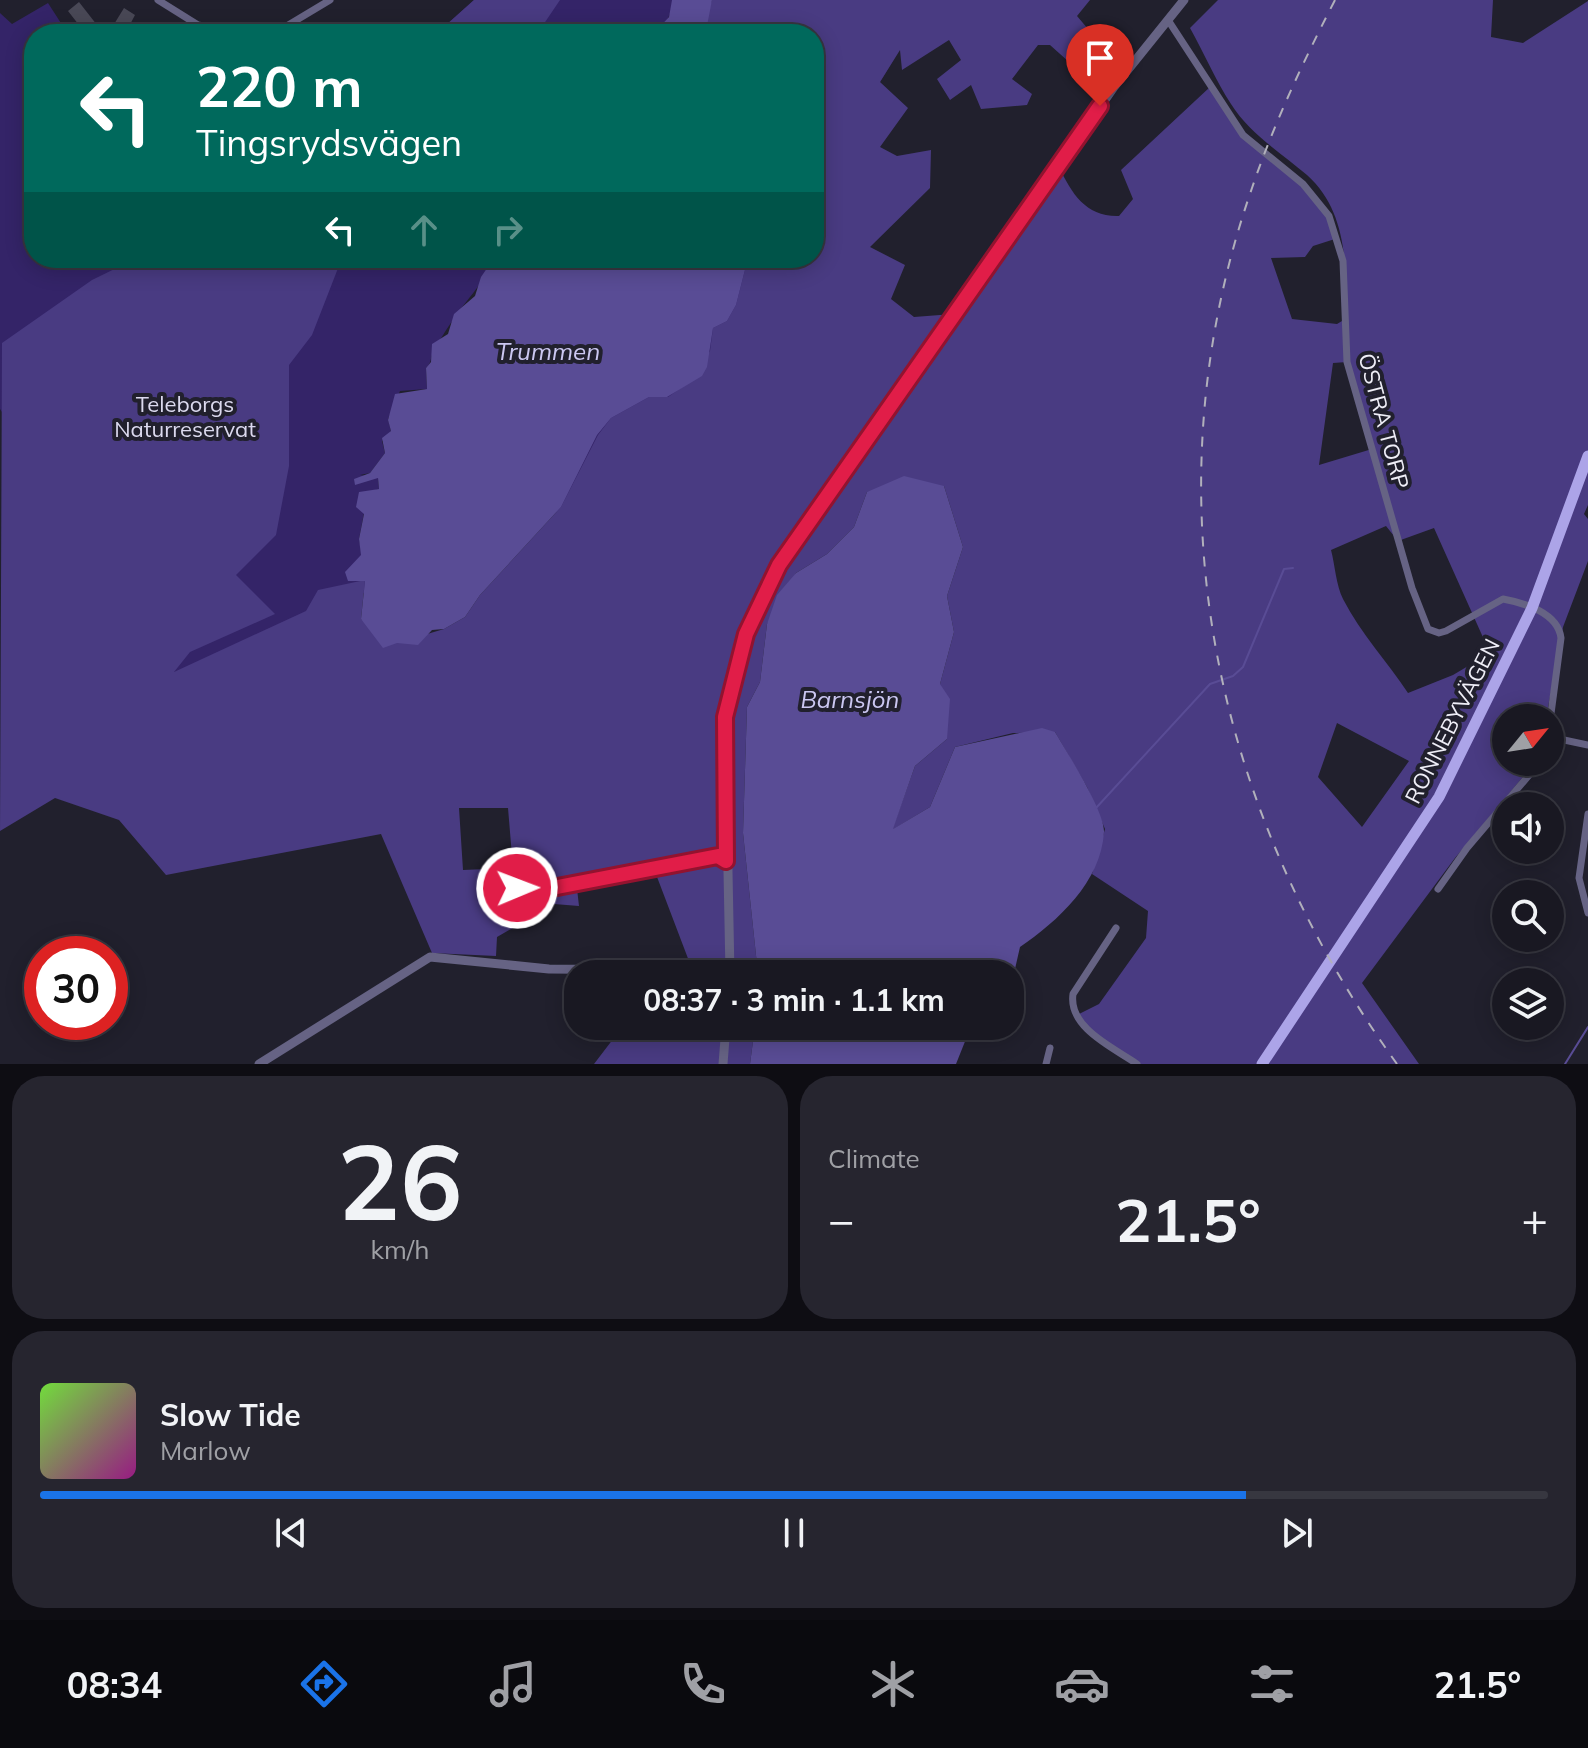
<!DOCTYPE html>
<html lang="en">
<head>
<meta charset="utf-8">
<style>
  body { margin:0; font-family:Mulish,sans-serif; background:#26252f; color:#f1f3f6; height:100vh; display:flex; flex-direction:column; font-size:30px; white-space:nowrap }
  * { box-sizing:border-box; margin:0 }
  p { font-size:26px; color:#9fa0a5 }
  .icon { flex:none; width:44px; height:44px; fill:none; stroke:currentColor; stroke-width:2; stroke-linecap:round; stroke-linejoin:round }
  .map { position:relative; height:1064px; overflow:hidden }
  .panel { display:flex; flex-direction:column; gap:12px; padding:12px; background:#0e0d13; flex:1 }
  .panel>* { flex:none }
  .hud { position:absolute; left:24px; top:24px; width:800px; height:244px; border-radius:32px; box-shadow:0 4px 20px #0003,0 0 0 2px #373740; background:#00695c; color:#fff; overflow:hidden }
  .needle { width:52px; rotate:60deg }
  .controls { position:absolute; left:1492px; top:704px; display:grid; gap:16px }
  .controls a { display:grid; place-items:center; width:72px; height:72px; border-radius:50%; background:#191822; box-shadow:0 4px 20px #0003,0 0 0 2px #373740; font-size:40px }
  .speed { position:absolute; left:24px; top:936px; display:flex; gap:16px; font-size:40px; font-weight:700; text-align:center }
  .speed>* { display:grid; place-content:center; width:104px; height:104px; border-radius:50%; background:#191822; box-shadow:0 4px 20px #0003,0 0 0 2px #373740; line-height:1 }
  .speed .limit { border:12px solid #d22; background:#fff; color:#111 }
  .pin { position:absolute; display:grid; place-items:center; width:68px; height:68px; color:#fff; margin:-82px -34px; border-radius:50% 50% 50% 0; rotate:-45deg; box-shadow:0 0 8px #0007 }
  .pin .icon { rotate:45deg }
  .me { position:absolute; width:88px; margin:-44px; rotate:89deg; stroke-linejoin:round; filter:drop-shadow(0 0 6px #0008) }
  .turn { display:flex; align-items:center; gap:28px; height:168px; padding:0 40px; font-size:36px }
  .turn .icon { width:104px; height:104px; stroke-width:2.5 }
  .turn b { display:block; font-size:56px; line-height:68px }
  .lanes { display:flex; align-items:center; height:76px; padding:0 40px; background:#0003; justify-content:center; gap:40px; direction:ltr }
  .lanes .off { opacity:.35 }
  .big { font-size:60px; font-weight:700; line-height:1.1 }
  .panel .card { flex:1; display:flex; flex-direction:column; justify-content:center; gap:12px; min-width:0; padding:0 28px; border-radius:32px; background:#26252f }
  .panel .dial { align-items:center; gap:0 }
  .dial b { font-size:104px; line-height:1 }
  .song { display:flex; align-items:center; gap:24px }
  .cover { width:96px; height:96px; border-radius:12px; background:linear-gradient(135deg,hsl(100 70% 55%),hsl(310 70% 35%)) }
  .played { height:8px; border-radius:4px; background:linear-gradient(90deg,#1a73e8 80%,#373740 80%) }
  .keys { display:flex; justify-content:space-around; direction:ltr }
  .heat { display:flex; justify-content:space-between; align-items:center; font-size:44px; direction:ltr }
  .panel .tiles { flex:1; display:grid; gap:12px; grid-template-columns:1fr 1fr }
  .card:last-child { grid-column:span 2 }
  .trip { position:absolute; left:564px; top:960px; width:460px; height:80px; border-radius:32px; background:#191822; box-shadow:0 4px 20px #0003,0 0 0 2px #373740; font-weight:700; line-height:80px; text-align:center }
  .tabs { display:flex; height:128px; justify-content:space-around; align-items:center; background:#0a0a0e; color:#9fa0a5 }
  .tabs .icon { width:56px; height:56px }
  .tabs .selected { color:#1a73e8 }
  .tabs b { font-size:36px; color:#f1f3f6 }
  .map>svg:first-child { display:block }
  .green { fill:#342468 }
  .forest { fill:#493b82; fill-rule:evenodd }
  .water { fill:#594c95 }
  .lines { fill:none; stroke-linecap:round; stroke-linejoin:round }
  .stream { stroke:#594c95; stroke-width:2 }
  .building { fill:#494856 }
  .minor { stroke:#666384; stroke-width:7 }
  .tertiary { stroke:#666384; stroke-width:9 }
  .primary { stroke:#aca4e8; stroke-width:11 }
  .rail { stroke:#b1b0bb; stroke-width:2; stroke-dasharray:10 10; stroke-linecap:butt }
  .route-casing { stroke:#92132f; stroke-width:20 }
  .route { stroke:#e11d48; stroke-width:14 }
  .labels { text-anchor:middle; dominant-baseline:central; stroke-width:8; stroke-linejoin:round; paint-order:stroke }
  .park-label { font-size:22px; fill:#dbd9ee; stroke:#21202d }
  .street-label { font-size:22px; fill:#efeef7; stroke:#21202d }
  .water-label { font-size:24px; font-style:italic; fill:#cbc7f1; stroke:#21202d }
</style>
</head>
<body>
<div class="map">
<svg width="1588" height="1064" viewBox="0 0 1588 1064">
  <rect width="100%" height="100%" fill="#21202d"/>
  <path class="green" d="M474,0H672C673,15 665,25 653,34H436Z
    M712,0L900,49L880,82L836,249L587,499L173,673L0,409V13L12,24L48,3L68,34H34V258H494C488,279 465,301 453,320C448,327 437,344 433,352C430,359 432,362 426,368L427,389L400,391L388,419L391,431L382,441L385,453L370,473L360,475L378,478L379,489L368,492L359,539L362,555L354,565L748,264V258H814V34H702Z"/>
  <path class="forest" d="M474,0H560L537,34H436Z
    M712,0H1090L1077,16L1094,36L1069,62L1050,45H1038L1012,79L1032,94L1027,105L981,109L971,85L950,100L937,79L961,60L949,40L902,70L900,50L880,82L908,108L880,147L897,156L931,150L930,188L870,247L905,265L891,299L914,317L953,314L1059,167C1072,194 1086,217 1119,216L1133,199L1121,170L1210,87L1243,135L1317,198L1338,238L1313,246L1305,257L1271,258L1292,319L1337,324L1347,318C1346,267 1348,212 1307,175C1281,153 1249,133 1231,104C1216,81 1204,53 1190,28L1218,0H1493L1491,37L1523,43L1588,1V505L1584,514L1588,519V561L1563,627L1546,718H1506V762H1530L1522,778L1455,858L1362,983L1419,1064H1137L1086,1029L1077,1015L1099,1004L1146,938L1148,911L1092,874L1105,829L1087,787L1055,732L1013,733L955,747L930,807L892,830L915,766L947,739L940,684L954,632L947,596L963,547L944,486L867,492L854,527L827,554L796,573L767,624L760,682L747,707L743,833L758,974H673L692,969L654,869L576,880L579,906L554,904L497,937L496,956L432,953L381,834L166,875L119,820L55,798L0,831L2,343L92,280L137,258H342L312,335L289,365V466L276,535L236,575L275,614L190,652L174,672L306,611L318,590L365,580L361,619L397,643L444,629L465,617L480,595L561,507L598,435L611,418L649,397H668L694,379L710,351L713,328L727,321L736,305L748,258H814V34H702ZM1347,362L1372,449L1319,465L1333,363ZM1386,526L1398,541L1434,528L1490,653L1453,675L1408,693C1387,661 1361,634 1343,599C1336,585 1335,565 1331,550ZM1337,723L1409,761L1362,827L1318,777ZM459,808H508L513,868L463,870Z
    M623,1026H755L750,1064H594Z"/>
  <path class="water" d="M672,0H712L706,31L653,34L669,17Z
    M494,258H748L736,305L727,321L713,328L707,367L702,376L667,397H649L611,418L597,435L561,507L480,595L465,617L444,629L432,630L418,645L397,643L383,648L361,619L365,581H348L345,572L361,555L359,539L364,514L356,507L359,492L379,489L378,478L355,485L354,479L370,473L385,453L382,438L391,431L388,420L395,394L427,389L426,368L431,362L432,344L448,334L454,314L475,296L481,277Z
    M904,476L944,486L963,547L947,596L954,632L940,684L950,699L947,739L915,766L893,829L930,807L955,747L1042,728L1055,732C1067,752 1105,812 1104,832C1101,882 1058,921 1020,947L1010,991V974H758L743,833L747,707L760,682L767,624L777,595L796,573L827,554L854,527L867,492Z
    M755,1026H987L966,1039L956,1064H750Z"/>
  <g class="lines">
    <path class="stream" d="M1096,808L1210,684L1233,676L1243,667L1284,569L1293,568
      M1565,1064L1588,1027"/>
  </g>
  <path class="building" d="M79,2L104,34H86L68,11Z
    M124,8L135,15L125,34H108Z"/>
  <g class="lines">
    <path class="minor" d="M158,0L198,25L247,34
      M1168,20L1243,135L1303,184L1329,216L1343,261L1347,362L1412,588L1428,629L1439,633L1446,631L1503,599C1525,603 1558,613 1561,638L1550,721
      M252,34L285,27L330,0
      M1550,737L1588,745
      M1588,814L1579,878L1588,913
      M1438,889L1467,848L1530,774L1535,762
      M521,894L509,905L498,897L500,891L509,885L521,894L718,856L726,861
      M1116,928L1073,994C1068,1028 1114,1048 1137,1064
      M1046,1064L1050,1048"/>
    <path class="tertiary" d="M730,974L725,717L746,634L779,565L1114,87L1184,0
      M259,1064L430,957L549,969L655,970L729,964
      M723,1064L726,1026"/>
    <path class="primary" d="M1262,1064L1439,797L1532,608L1588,456"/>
    <path class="rail" d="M1335,0C1304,60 1274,123 1252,188C1146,492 1211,807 1397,1064"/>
  </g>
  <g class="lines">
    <g class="route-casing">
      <path id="route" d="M517,888L521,894L718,856L726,861L725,717L746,634L779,565L1100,106"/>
    </g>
    <use href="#route" class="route"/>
  </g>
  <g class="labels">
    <g class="park-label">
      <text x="185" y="404">Teleborgs<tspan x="185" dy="25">Naturreservat</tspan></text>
    </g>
    <g class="street-label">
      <text transform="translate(1384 421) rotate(75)">ÖSTRA TORP</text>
      <text transform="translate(1452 721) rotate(-63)">RONNEBYVÄGEN</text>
    </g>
    <g class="water-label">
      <text x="548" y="351">Trummen</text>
      <text x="850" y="699">Barnsjön</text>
    </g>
  </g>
</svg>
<div class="controls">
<a><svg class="needle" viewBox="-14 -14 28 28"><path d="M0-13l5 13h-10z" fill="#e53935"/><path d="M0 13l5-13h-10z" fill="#9fa0a5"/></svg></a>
<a><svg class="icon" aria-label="sound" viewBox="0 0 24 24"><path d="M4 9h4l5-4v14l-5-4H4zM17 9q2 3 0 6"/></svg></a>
<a><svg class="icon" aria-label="search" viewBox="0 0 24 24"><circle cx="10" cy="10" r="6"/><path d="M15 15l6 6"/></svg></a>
<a><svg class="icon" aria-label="layers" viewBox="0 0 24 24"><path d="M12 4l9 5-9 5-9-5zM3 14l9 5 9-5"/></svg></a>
</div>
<div class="speed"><div class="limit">30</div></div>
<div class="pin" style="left:1100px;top:106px;background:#d93025"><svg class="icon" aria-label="arrive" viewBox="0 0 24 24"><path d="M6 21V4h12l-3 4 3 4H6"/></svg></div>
<svg class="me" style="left:517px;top:888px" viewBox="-20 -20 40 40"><circle r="17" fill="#e11d48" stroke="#fff" stroke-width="3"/><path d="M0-11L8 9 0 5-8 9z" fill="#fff"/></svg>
<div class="trip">08:37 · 3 min · 1.1 km</div>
<div class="hud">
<div class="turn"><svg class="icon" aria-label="left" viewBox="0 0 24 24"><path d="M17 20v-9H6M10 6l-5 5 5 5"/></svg><div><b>220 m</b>Tingsrydsvägen</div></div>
<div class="lanes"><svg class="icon" aria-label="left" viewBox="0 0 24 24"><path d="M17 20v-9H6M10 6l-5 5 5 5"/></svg><svg class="icon off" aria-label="ahead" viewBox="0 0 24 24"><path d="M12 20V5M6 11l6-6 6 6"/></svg><svg class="icon off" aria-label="right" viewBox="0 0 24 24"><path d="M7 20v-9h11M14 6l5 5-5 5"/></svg></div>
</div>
</div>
<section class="panel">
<div class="tiles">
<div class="card dial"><b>26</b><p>km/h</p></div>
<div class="card"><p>Climate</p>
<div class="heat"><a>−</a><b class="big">21.5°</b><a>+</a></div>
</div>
<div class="card">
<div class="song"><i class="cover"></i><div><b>Slow Tide</b><p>Marlow</p></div></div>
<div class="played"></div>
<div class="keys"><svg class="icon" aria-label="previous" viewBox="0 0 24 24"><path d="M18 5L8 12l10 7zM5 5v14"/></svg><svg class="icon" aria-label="pause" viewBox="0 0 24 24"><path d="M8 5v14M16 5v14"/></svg><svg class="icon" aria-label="next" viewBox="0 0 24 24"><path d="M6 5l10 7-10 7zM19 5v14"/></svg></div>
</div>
</div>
</section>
<nav class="tabs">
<b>08:34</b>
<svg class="icon selected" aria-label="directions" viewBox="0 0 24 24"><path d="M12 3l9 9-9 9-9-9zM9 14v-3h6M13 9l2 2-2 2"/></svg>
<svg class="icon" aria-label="music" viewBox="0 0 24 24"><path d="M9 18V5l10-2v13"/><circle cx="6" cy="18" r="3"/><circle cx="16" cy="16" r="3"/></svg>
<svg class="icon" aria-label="phone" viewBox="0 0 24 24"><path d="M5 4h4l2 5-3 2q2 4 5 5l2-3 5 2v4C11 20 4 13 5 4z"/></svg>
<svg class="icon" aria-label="climate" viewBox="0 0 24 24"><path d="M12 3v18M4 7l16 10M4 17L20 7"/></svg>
<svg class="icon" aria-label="car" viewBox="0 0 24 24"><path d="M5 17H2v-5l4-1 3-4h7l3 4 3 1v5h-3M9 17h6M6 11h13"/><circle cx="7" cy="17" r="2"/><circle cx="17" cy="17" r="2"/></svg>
<svg class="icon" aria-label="filters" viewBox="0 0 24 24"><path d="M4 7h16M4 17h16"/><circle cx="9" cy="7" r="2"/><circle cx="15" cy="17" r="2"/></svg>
<b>21.5°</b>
</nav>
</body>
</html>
